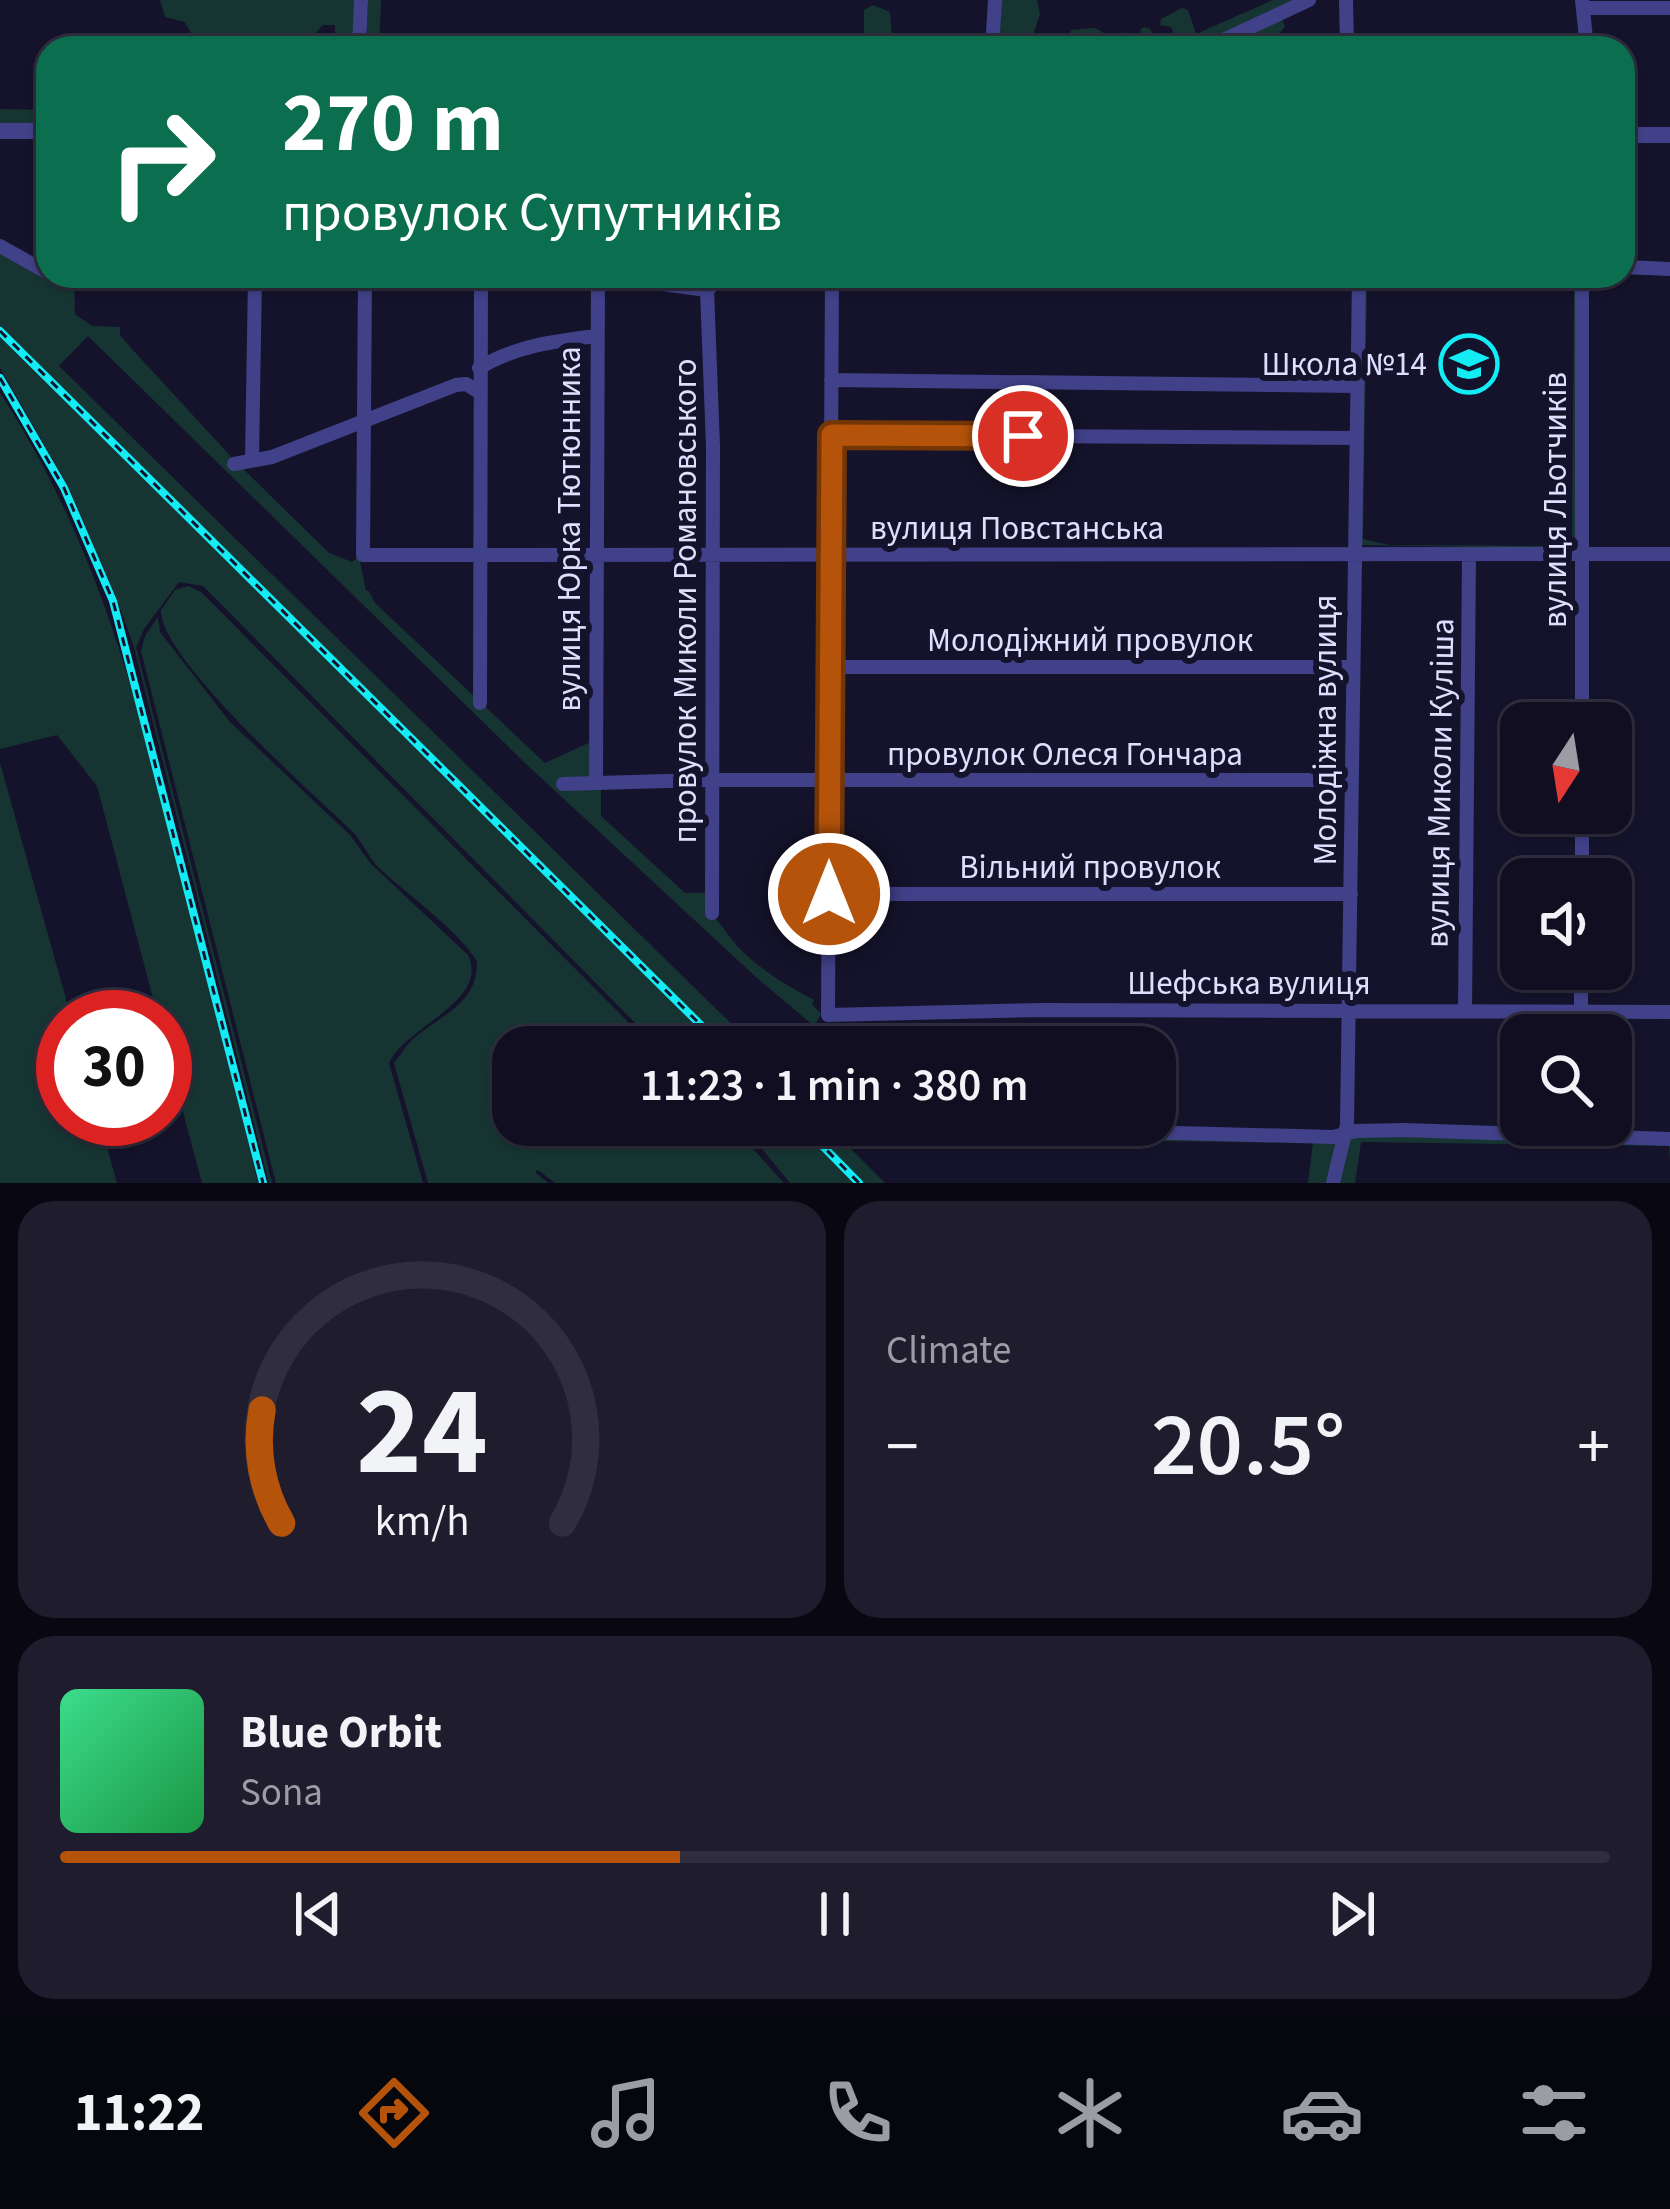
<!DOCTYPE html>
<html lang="en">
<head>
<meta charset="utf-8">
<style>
  body { margin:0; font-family:"Source Sans 3",sans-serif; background:#1e1c2d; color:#f1f3f6; height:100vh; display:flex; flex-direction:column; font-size:45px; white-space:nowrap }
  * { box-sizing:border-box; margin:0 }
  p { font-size:39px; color:#9c9ca5 }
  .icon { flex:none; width:66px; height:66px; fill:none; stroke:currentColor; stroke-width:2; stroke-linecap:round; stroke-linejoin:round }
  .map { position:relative; height:1183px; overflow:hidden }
  .side { display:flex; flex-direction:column; gap:18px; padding:18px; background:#090812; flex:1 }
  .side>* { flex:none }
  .guide { position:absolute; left:36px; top:36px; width:1599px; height:252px; border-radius:36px; box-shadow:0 3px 9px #0004,0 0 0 3px #302e3e; background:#0b6e4f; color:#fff; overflow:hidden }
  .needle { width:78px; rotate:192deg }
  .tools { position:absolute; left:1500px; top:702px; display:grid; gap:24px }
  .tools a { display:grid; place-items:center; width:132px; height:132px; border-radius:24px; background:#100e20; box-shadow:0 3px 9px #0004,0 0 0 3px #302e3e; font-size:60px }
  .speed { position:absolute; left:36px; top:990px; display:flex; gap:24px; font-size:60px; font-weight:700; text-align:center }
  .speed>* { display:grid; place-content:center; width:156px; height:156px; border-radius:50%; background:#100e20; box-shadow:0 3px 9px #0004,0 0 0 3px #302e3e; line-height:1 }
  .speed .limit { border:18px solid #d22; background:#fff; color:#111 }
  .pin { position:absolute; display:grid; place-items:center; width:102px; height:102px; color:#fff; margin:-51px; border:6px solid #fff; border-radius:50%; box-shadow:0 3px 12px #0007 }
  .me { position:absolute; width:132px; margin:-66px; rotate:0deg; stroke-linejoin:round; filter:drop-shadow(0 0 9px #0008) }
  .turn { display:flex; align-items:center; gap:42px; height:252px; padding:0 48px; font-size:54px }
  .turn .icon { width:156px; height:156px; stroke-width:2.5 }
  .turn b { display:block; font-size:84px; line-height:102px }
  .big { font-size:90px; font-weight:600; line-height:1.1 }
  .side .card { flex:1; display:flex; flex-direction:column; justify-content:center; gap:18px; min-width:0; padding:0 42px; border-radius:36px; background:#1e1c2d }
  .side .dial { align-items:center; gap:0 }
  .dial svg { height:312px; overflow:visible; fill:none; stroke:#302e3e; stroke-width:7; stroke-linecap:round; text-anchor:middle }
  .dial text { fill:#f1f3f6; stroke:none }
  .song { display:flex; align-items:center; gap:36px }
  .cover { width:144px; height:144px; border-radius:18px; background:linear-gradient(135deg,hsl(150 70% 55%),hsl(140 70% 35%)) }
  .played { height:12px; border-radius:6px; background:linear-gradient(90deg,#b45309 40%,#302e3e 40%) }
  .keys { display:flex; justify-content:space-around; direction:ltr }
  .heat { display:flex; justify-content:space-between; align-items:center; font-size:66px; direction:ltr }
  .side .tiles { flex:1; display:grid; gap:18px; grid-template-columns:1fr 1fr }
  .card:last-child { grid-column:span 2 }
  .trip { position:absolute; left:492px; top:1026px; width:684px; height:120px; border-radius:36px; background:#100e20; box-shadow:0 3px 9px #0004,0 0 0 3px #302e3e; font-weight:600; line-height:120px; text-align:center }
  .tab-bar { display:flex; height:192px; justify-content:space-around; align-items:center; background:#06060d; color:#9c9ca5 }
  .tab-bar .icon { width:84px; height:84px }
  .tab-bar .selected { color:#b45309 }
  .tab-bar b { font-size:54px; color:#f1f3f6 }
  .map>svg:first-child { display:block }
  .green { fill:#163532; fill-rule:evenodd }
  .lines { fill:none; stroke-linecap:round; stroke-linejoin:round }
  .minor { stroke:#404188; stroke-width:14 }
  .tertiary { stroke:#404188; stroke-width:16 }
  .rail-casing { stroke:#13ecf5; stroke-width:8 }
  .rail { stroke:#15132b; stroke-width:3; stroke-dasharray:9; stroke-linecap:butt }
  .route-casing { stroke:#753606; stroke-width:30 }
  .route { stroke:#b45309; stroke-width:21 }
  .labels { text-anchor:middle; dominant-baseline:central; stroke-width:12; stroke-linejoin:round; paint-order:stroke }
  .poi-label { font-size:33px; fill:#e0defe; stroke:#15132b; text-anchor:end }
  .street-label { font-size:33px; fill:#e0defe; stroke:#15132b }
</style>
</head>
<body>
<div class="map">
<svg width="1670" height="1183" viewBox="0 0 1670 1183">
  <rect width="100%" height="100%" fill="#15132b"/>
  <path class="green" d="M160,0H355L353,48H335V25H323L305,44L256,37L223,39L217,33H191L185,22L165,17Z
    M368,0H381L379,48H366Z
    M1000,0H1037L1040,14L1030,44L1034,48H997Z
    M1273,0H1302L1198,48H1146L1140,30L1144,27L1150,29L1160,46L1175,37L1171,27L1160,25L1161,19L1182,8L1188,10L1196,34Z
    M873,5L890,12L892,37L906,33L922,40V47L836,48L842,39L864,36V10Z
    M1282,19L1285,27L1266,48L1237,45L1238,38Z
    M1095,28L1111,37L1124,32L1125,46L1068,48L1071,30Z
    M0,109L48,110V127H0Z
    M0,249L48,276L74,279L75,314L92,326L120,327V335L132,349L234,460L329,553L352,562L359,556L366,591H369L375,603L545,763L593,741L601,785V816L685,893H709L708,905L704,908C720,920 728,937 742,951C764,972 787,986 814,1000L812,1004L821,1014L814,1026L757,978L525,763L88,336L59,366L755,1047H727L0,328Z
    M1364,276H1577L1575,549L1359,545ZM1367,278L1574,280L1572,546L1389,545L1363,539Z
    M0,333L720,1047H659L203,586L179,582L144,629L136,647L272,1183H269L134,647L117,599L68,486L0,368Z
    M0,393C95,539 134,688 176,854C203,963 231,1073 258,1183H202L165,1044V1017H158L97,786L57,735L0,749Z
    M188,586L201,592L232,623L653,1047H513V1125H731L784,1183H555L538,1170L535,1172L548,1183H428L394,1063C400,1056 405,1047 412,1040C438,1016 478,1005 477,962C462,933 403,891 378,867C368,856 362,841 351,830C313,794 159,657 161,610L175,590Z
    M158,617L160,632L230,722L350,835L371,864L468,955C490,1001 406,1026 389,1063L423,1183H276L141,651L145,636Z
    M0,763L71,1017H63V1119H99L117,1183H0Z
    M736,1125H799L856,1183H790L759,1145Z
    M805,1125H827L885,1183H863Z
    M947,1125L987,1132L1331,1140L1336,1147L1329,1183H1308L1313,1143L1004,1139L967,1135Z
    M1356,1134L1670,1142V1164L1669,1146L1361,1142L1355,1183H1337L1348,1139Z"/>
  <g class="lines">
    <path class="minor" d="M1346,0L1347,48
      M1582,0L1587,48
      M1584,8H1670
      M359,48L361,0
      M992,48L995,0
      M1206,48L1309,0
      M0,246L48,273
      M1623,267L1670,269
      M66,276L103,278L123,284L135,276
      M365,276L363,555L1670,554
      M603,276L707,290L723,276
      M832,276L828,1015L1041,1010L1670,1012
      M707,290L713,446L712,913
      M479,368C515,346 555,341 596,336
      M831,380L1357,386
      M832,435L1356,438
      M252,459L255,276
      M234,464L272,457L456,385L466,384L479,392
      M829,667H1352
      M480,703L481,276
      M1582,723V276
      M596,783L598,276
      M563,784L701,780H1351
      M1582,879V813
      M829,894H1351
      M1465,1011L1469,555
      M1581,1012V969
      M987,1128L1333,1137L1356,1131L1404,1130L1670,1139
      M1333,1183L1347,1125L1359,276"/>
    <path class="tertiary" d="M0,131H48
      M1623,135H1670"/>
    <g class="rail-casing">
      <path id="rail" d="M0,331L723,1047
        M0,378L64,488L113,601L263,1183
        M802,1125L859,1183"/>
    </g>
    <use href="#rail" class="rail"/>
  </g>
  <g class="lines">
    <g class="route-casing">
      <path id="route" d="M829,894L832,435L1023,436"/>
    </g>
    <use href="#route" class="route"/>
  </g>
  <defs>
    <g id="school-ring" transform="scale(3)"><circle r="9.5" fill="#15132b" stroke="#13ecf5" stroke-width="1.5"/><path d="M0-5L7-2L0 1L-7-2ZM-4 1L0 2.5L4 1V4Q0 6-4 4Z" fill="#13ecf5"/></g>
  </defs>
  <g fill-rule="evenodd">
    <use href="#school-ring" x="1469" y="364"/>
  </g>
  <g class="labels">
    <g class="poi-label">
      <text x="1427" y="364">Школа №14</text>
    </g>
    <g class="street-label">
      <text transform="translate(1555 500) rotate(-90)">вулиця Льотчиків</text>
      <text x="1017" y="528">вулиця Повстанська</text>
      <text transform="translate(569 529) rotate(-90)">вулиця Юрка Тютюнника</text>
      <text transform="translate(685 601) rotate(-90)">провулок Миколи Романовського</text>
      <text x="1090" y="640">Молодіжний провулок</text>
      <text transform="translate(1325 730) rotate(-90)">Молодіжна вулиця</text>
      <text x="1065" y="754">провулок Олеся Гончара</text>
      <text transform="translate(1440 783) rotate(-89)">вулиця Миколи Куліша</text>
      <text x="1090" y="867">Вільний провулок</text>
      <text x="1249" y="983">Шефська вулиця</text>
    </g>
  </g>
</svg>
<div class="tools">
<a><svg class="needle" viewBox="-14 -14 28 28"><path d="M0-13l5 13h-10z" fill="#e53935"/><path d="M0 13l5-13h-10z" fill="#9c9ca5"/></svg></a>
<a><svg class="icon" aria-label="sound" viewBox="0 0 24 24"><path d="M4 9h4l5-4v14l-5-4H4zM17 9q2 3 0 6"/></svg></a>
<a><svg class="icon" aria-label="search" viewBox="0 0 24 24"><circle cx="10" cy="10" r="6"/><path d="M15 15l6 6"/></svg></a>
</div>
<div class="speed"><div class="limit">30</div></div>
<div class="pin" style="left:1023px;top:436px;background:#d93025"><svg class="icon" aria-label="arrive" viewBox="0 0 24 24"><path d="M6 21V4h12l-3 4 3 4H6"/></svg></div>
<svg class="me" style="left:829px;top:894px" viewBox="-20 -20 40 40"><circle r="17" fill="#b45309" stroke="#fff" stroke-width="3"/><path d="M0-11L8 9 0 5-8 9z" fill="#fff"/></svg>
<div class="trip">11:23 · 1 min · 380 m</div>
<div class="guide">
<div class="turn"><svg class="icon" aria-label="right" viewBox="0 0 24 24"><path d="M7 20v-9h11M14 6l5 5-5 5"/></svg><div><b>270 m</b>провулок Супутників</div></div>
</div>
</div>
<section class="side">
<div class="tiles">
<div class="card dial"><svg viewBox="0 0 100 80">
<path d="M14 69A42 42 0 1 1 86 69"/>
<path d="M14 69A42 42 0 0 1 9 40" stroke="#b45309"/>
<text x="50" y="56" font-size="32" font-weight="700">24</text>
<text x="50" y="72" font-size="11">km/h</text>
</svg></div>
<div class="card"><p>Climate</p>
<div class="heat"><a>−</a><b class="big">20.5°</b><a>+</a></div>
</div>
<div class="card">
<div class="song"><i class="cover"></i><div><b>Blue Orbit</b><p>Sona</p></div></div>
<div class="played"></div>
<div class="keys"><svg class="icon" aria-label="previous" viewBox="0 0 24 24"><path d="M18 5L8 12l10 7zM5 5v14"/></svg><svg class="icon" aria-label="pause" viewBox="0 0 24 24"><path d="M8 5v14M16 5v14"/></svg><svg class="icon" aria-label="next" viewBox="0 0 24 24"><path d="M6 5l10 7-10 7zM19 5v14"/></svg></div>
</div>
</div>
</section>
<nav class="tab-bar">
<b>11:22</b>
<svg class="icon selected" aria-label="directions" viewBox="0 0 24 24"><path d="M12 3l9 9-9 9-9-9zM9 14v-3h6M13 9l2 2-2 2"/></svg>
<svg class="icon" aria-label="music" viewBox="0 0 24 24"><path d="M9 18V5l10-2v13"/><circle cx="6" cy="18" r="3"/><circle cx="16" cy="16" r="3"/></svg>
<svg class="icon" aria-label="phone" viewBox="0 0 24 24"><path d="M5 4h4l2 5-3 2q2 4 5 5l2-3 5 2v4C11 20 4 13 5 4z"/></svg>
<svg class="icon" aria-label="climate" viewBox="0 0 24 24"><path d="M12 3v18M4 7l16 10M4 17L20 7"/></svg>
<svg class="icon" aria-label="car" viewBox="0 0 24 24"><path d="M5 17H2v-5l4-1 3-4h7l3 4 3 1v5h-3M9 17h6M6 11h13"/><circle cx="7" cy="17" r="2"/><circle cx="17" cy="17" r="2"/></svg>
<svg class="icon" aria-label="filters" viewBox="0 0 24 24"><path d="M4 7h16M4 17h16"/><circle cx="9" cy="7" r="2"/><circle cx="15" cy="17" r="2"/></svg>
</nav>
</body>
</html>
